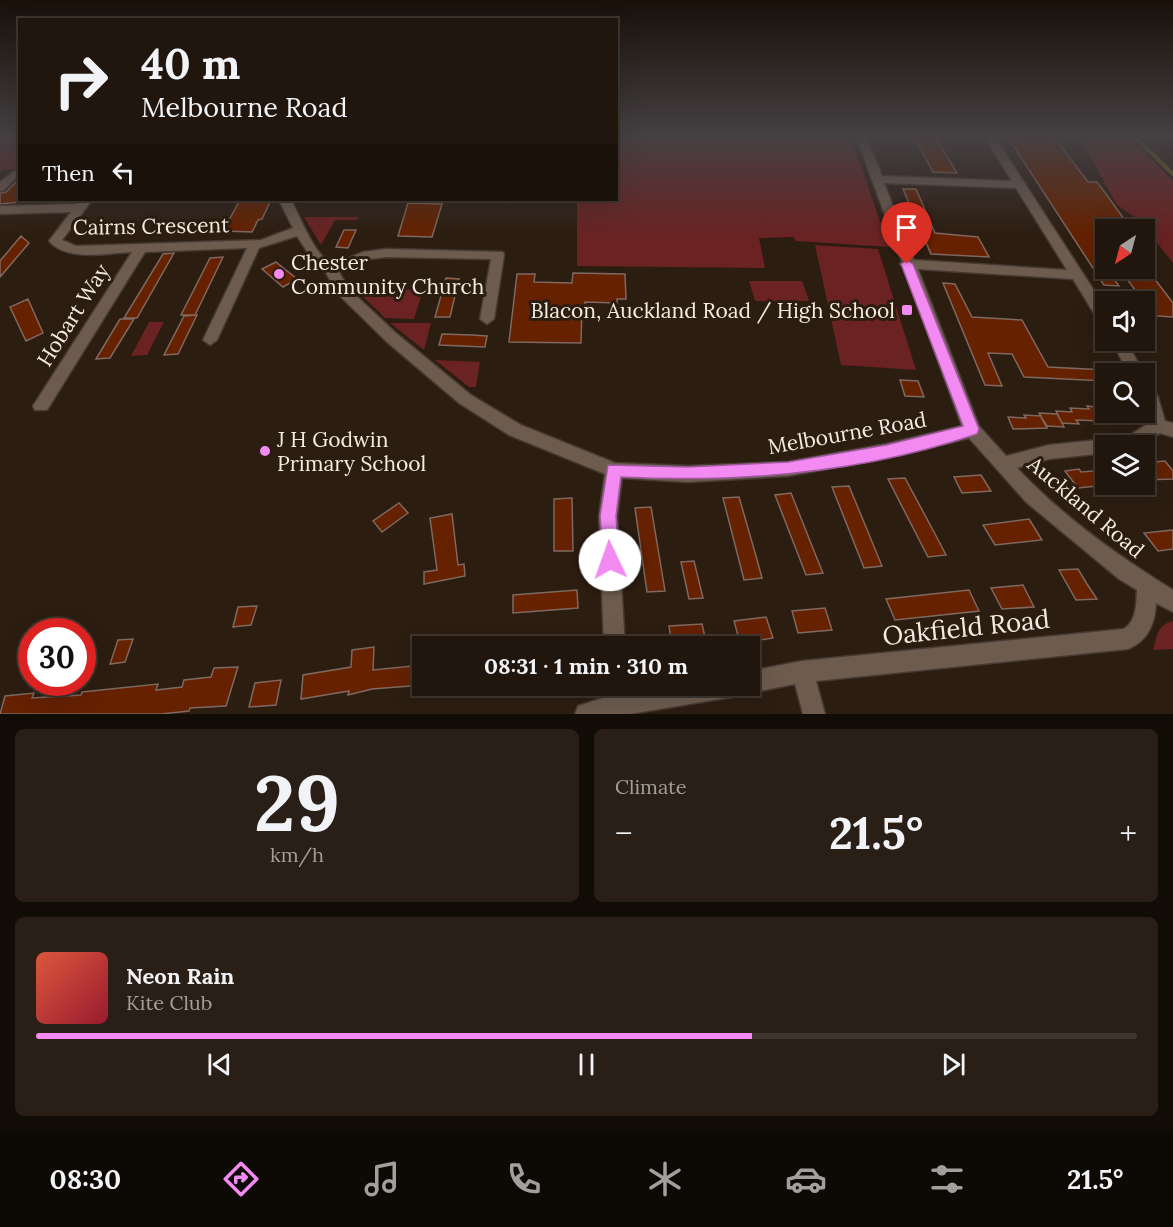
<!DOCTYPE html>
<html lang="en">
<head>
<meta charset="utf-8">
<style>
  body { margin:0; font-family:Lora,serif; background:#291f16; color:#f1f3f6; height:100vh; display:flex; flex-direction:column; font-size:22px; white-space:nowrap }
  * { box-sizing:border-box; margin:0 }
  p { font-size:20px; color:#a29f9d }
  .icon { flex:none; width:33px; height:33px; fill:none; stroke:currentColor; stroke-width:2; stroke-linecap:round; stroke-linejoin:round }
  .map { position:relative; height:714px; overflow:hidden }
  .side { display:flex; flex-direction:column; gap:15px; padding:15px; background:#120c07; flex:1 }
  .side>* { flex:none }
  .hud { position:absolute; left:18px; top:18px; width:600px; height:183px; border-radius:0px; box-shadow:0 6px 24px #0002,0 0 0 2px #3e352e; background:#21160d; color:#f1f3f6; overflow:hidden }
  .needle { width:39px; rotate:216deg }
  .fabs { position:absolute; left:1095px; top:219px; display:grid; gap:12px }
  .fabs a { display:grid; place-items:center; width:60px; height:60px; border-radius:0px; background:#21160d; box-shadow:0 6px 24px #0002,0 0 0 2px #3e352e; font-size:30px }
  .speed { position:absolute; left:18px; top:618px; display:flex; gap:12px; font-size:30px; font-weight:700; text-align:center }
  .speed>* { display:grid; place-content:center; width:78px; height:78px; border-radius:50%; background:#21160d; box-shadow:0 6px 24px #0002,0 0 0 2px #3e352e; line-height:1 }
  .speed .limit { border:9px solid #d22; background:#fff; color:#111 }
  .pin { position:absolute; display:grid; place-items:center; width:51px; height:51px; color:#fff; margin:-62px -26px; border-radius:50% 50% 50% 0; rotate:-45deg; box-shadow:0 0 6px #0007 }
  .pin .icon { rotate:45deg }
  .me { position:absolute; width:66px; margin:-33px; rotate:357deg; stroke-linejoin:round; filter:drop-shadow(0 0 4px #0008) }
  .turn { display:flex; align-items:center; gap:21px; height:126px; padding:0 24px; font-size:27px }
  .turn .icon { width:78px; height:78px; stroke-width:2.5 }
  .turn b { display:block; font-size:42px; line-height:51px }
  .then { display:flex; align-items:center; height:57px; padding:0 24px; background:#0003; gap:12px; font-size:22px }
  .big { font-size:45px; font-weight:700; line-height:1.1 }
  .side .tile { flex:1; display:flex; flex-direction:column; justify-content:center; gap:9px; min-width:0; padding:0 21px; border-radius:9px; background:#291f16 }
  .side .dial { align-items:center; gap:0 }
  .dial b { font-size:78px; line-height:1 }
  .song { display:flex; align-items:center; gap:18px }
  .cover { width:72px; height:72px; border-radius:9px; background:linear-gradient(135deg,hsl(10 70% 55%),hsl(350 70% 35%)) }
  .played { height:6px; border-radius:3px; background:linear-gradient(90deg,#f38af1 65%,#3e352e 65%) }
  .keys { display:flex; justify-content:space-around; direction:ltr }
  .heat { display:flex; justify-content:space-between; align-items:center; font-size:33px; direction:ltr }
  .side .tiles { flex:1; display:grid; gap:15px; grid-template-columns:1fr 1fr }
  .tile:last-child { grid-column:span 2 }
  .trip { position:absolute; left:412px; top:636px; width:348px; height:60px; border-radius:0px; background:#21160d; box-shadow:0 6px 24px #0002,0 0 0 2px #3e352e; font-weight:700; line-height:60px; text-align:center }
  .dock { display:flex; height:96px; justify-content:space-around; align-items:center; background:#0d0905; color:#a29f9d }
  .dock .icon { width:42px; height:42px }
  .dock .selected { color:#f38af1 }
  .dock b { font-size:27px; color:#f1f3f6 }
  .map>svg:first-child { display:block }
  .green { fill:#6a2222 }
  .lines { fill:none; stroke-linecap:round; stroke-linejoin:round }
  .stream { stroke:#6d6120; stroke-width:4 }
  .building { fill:#652100; stroke:#7f6860; stroke-width:1.5 }
  .street-casing { stroke:#463932; stroke-width:3 }
  .street { fill:#6d5c4e; fill-rule:evenodd }
  .route { fill:#f38af1; stroke:#9e5a9d; stroke-width:1.5 }
  .poi-dot { fill:#f38af1; stroke:#2c1d11; stroke-width:2 }
  .labels { text-anchor:middle; dominant-baseline:central; stroke-width:6; stroke-linejoin:round; paint-order:stroke }
  .street-label { font-size:21px; fill:#f5ebe2; stroke:#2c1d11 }
  .poi-label { font-size:21px; fill:#f5ebe2; stroke:#2c1d11; text-anchor:start }
  .near-street-label { font-size:26px; fill:#f5ebe2; stroke:#2c1d11 }
</style>
</head>
<body>
<div class="map">
<svg width="1173" height="714" viewBox="0 0 1173 714">
  <rect width="100%" height="100%" fill="#2c1d11"/>
  <path class="green" d="M0,136H19V169H3L0,172Z
    M1079,136H1129L1173,181V263L1139,220L1117,205Z
    M617,137L851,138L889,247L796,241L793,237L759,238L765,268L577,266V200H616Z
    M304,217H359L356,220H335L321,245Z
    M815,245L878,249L916,370L841,365Z
    M749,281H802L809,301H755Z
    M355,289L423,290L414,319L385,318Z
    M149,322H164L147,355L131,356Z
    M390,323H431L424,350Z
    M435,360L480,362L476,387H469Z
    M1173,621V649L1153,650C1157,636 1157,625 1173,621Z"/>
  <g class="lines">
    <path class="stream" d="M1134,136L1173,174"/>
  </g>
  <path class="building" d="M914,136H935L957,173L933,172Z
    M1007,136L1054,137L1088,182H1097L1106,194L1132,230H1106V268L1119,286L1104,285Z
    M20,178V202L0,204V193L6,192Z
    M903,189H916L935,233L978,237L989,257L931,254Z
    M240,200H271L262,219L258,220L252,232L223,231Z
    M408,203L442,204L432,237L398,236Z
    M344,230H356L348,248L336,247Z
    M21,236L29,243L0,277V261Z
    M174,253L137,318H124L163,254Z
    M223,257L195,315H181L210,258Z
    M276,262L297,279L283,287L262,269Z
    M1144,265L1173,303V317L1144,315V302L1127,279L1144,280Z
    M573,273L625,274L626,299H617V303L585,302V306H582L581,343L509,342L517,274H535L534,282L572,283Z
    M446,278L459,279L450,317H435Z
    M943,283L955,284L972,317L1022,320L1048,367L1106,370V381L1024,377L1012,354L988,353L1002,386L985,385Z
    M28,299L43,333L26,341L10,307Z
    M197,315L178,354L164,355L184,316Z
    M120,319H134L110,358L96,359Z
    M442,334L472,335L487,336L485,347L439,345Z
    M900,380L918,381L924,397L905,396Z
    M1087,406L1106,408V421L1076,420L1079,424L1062,423L1056,411L1072,412L1070,408L1089,409Z
    M1039,413L1057,414L1064,427L1047,426L1041,417L1047,428L1013,429L1008,417L1026,418L1024,415L1041,416Z
    M1165,461L1173,471V479L1144,480V463Z
    M1079,469L1081,472L1106,470V485L1078,488L1065,471Z
    M981,475L991,491L962,493L954,477Z
    M905,478L934,532L946,555L928,557L888,479Z
    M849,486L868,532L882,566L864,568L832,487Z
    M791,493L816,556L823,573L806,575L775,495Z
    M739,497L756,556L762,578L744,580L723,498Z
    M572,498L573,551H554V499Z
    M399,503L408,513L382,532L373,521Z
    M651,507L665,591L647,592L635,508Z
    M452,514L458,565L464,564L465,576L424,584V572L437,570L430,518Z
    M1029,519L1042,540L995,545L983,525Z
    M1173,530V549L1158,551L1144,533Z
    M694,561L703,598L689,599L681,562Z
    M1078,569L1087,584L1097,599L1076,600L1059,570Z
    M1023,585L1034,607L1002,609L991,588Z
    M577,590L578,608L513,613V595Z
    M969,590L979,611L895,620L886,599Z
    M257,606L251,625L233,627L238,607Z
    M825,608L832,630L798,633L792,611Z
    M766,617L773,638L740,643L734,621Z
    M702,624L707,646H672L669,626Z
    M133,639L125,662L110,664L118,640Z
    M374,647L373,670L423,665V685L372,689L348,695L349,691L301,699L303,675L351,667L352,650Z
    M238,667L226,706L190,708L189,711L161,714H0L5,696L34,693L32,698L81,695L82,692L158,684L156,690L182,687L184,680L211,677L214,668Z
    M281,680L276,705L249,707L255,683Z"/>
  <g class="lines">
    <g class="street-casing">
      <path id="street" d="M856,136H866L882,176L1012,181L984,136H994L1106,309V326L1101,325L1073,279L918,269L979,426L1006,456L1049,445L1127,437L1149,423L1144,406V381L1150,383L1158,397L1165,421L1173,423V437L1160,433L1140,446H1106V453L1049,459L1017,468C1062,516 1118,556 1173,590V612L1156,603C1155,624 1148,641 1128,649L816,681L825,714H803L795,684L750,693L742,689L740,694L732,697L630,714H575L578,706L606,697L605,686H627V692L668,686H750V671L802,661L1124,629C1137,620 1136,605 1137,590L1119,579L1026,502L969,438L886,458L788,476L688,482L622,478L617,516L625,646H604L599,516L605,474L509,435L459,403L387,342L339,295L326,273L317,267L297,236L259,248L217,340L210,345L203,340L247,248L145,252L47,410H35L33,406L132,252C107,253 67,262 49,241L71,212L0,214V206L76,204L80,200H92L62,240L76,246L261,240L293,228L279,200H291C302,220 312,251 332,265L363,252L386,249L503,252L504,255L494,319L487,324L480,319L491,259L386,257L370,259L339,272L349,289L397,334L471,395L521,425L615,463L688,466L788,462L886,444L962,426L904,267L900,264L902,262ZM884,183L1016,188L1067,270L914,260Z
        M14,171L20,174L4,190L0,191V182Z
        M1111,340H1126L1144,374H1129Z"/>
    </g>
    <use href="#street" class="street"/>
  </g>
  <linearGradient id="sky" x2="0" y2="1"><stop stop-color="#181009"/><stop offset="0.58" stop-color="#454043"/><stop offset="1" stop-color="#454043" stop-opacity="0"/></linearGradient>
  <rect width="1173" height="236" fill="url(#sky)"/>
  <path class="route" d="M907,260L913,264L979,429L977,434C863,473 741,483 621,477L616,516L619,560L616,566L610,568L604,566L600,516L608,465L688,467L788,462L886,445L963,426L901,264Z"/>
  <g class="poi-dot">
    <circle cx="279" cy="274" r="6"/>
    <rect x="901" y="304" width="12" height="12" rx="3"/>
    <circle cx="265" cy="451" r="6"/>
  </g>
  <g class="labels">
    <g class="street-label">
      <text transform="translate(151 226) rotate(-1)">Cairns Crescent</text>
      <text transform="translate(73 315) rotate(-58)">Hobart Way</text>
      <text transform="translate(847 433) rotate(-10)">Melbourne Road</text>
      <text transform="translate(1086 507) rotate(40)">Auckland Road</text>
    </g>
    <g class="poi-label">
      <text x="291" y="262">Chester<tspan x="291" dy="24">Community Church</tspan></text>
      <text x="895" y="310" text-anchor="end">Blacon, Auckland Road / High School</text>
      <text x="277" y="439">J H Godwin<tspan x="277" dy="24">Primary School</tspan></text>
    </g>
    <g class="near-street-label">
      <text transform="translate(966 627) rotate(-6)">Oakfield Road</text>
    </g>
  </g>
</svg>
<div class="fabs">
<a><svg class="needle" viewBox="-14 -14 28 28"><path d="M0-13l5 13h-10z" fill="#e53935"/><path d="M0 13l5-13h-10z" fill="#a29f9d"/></svg></a>
<a><svg class="icon" aria-label="sound" viewBox="0 0 24 24"><path d="M4 9h4l5-4v14l-5-4H4zM17 9q2 3 0 6"/></svg></a>
<a><svg class="icon" aria-label="search" viewBox="0 0 24 24"><circle cx="10" cy="10" r="6"/><path d="M15 15l6 6"/></svg></a>
<a><svg class="icon" aria-label="layers" viewBox="0 0 24 24"><path d="M12 4l9 5-9 5-9-5zM3 14l9 5 9-5"/></svg></a>
</div>
<div class="speed"><div class="limit">30</div></div>
<div class="pin" style="left:907px;top:264px;background:#d93025"><svg class="icon" aria-label="arrive" viewBox="0 0 24 24"><path d="M6 21V4h12l-3 4 3 4H6"/></svg></div>
<svg class="me" style="left:610px;top:560px" viewBox="-20 -20 40 40"><circle r="19" fill="#fff"/><path d="M0-13L10 11 0 6-10 11z" fill="#f38af1"/></svg>
<div class="trip">08:31 · 1 min · 310 m</div>
<div class="hud">
<div class="turn"><svg class="icon" aria-label="right" viewBox="0 0 24 24"><path d="M7 20v-9h11M14 6l5 5-5 5"/></svg><div><b>40 m</b>Melbourne Road</div></div>
<div class="then">Then<svg class="icon" aria-label="left" viewBox="0 0 24 24"><path d="M17 20v-9H6M10 6l-5 5 5 5"/></svg></div>
</div>
</div>
<section class="side">
<div class="tiles">
<div class="tile dial"><b>29</b><p>km/h</p></div>
<div class="tile"><p>Climate</p>
<div class="heat"><a>−</a><b class="big">21.5°</b><a>+</a></div>
</div>
<div class="tile">
<div class="song"><i class="cover"></i><div><b>Neon Rain</b><p>Kite Club</p></div></div>
<div class="played"></div>
<div class="keys"><svg class="icon" aria-label="previous" viewBox="0 0 24 24"><path d="M18 5L8 12l10 7zM5 5v14"/></svg><svg class="icon" aria-label="pause" viewBox="0 0 24 24"><path d="M8 5v14M16 5v14"/></svg><svg class="icon" aria-label="next" viewBox="0 0 24 24"><path d="M6 5l10 7-10 7zM19 5v14"/></svg></div>
</div>
</div>
</section>
<nav class="dock">
<b>08:30</b>
<svg class="icon selected" aria-label="directions" viewBox="0 0 24 24"><path d="M12 3l9 9-9 9-9-9zM9 14v-3h6M13 9l2 2-2 2"/></svg>
<svg class="icon" aria-label="music" viewBox="0 0 24 24"><path d="M9 18V5l10-2v13"/><circle cx="6" cy="18" r="3"/><circle cx="16" cy="16" r="3"/></svg>
<svg class="icon" aria-label="phone" viewBox="0 0 24 24"><path d="M5 4h4l2 5-3 2q2 4 5 5l2-3 5 2v4C11 20 4 13 5 4z"/></svg>
<svg class="icon" aria-label="climate" viewBox="0 0 24 24"><path d="M12 3v18M4 7l16 10M4 17L20 7"/></svg>
<svg class="icon" aria-label="car" viewBox="0 0 24 24"><path d="M5 17H2v-5l4-1 3-4h7l3 4 3 1v5h-3M9 17h6M6 11h13"/><circle cx="7" cy="17" r="2"/><circle cx="17" cy="17" r="2"/></svg>
<svg class="icon" aria-label="filters" viewBox="0 0 24 24"><path d="M4 7h16M4 17h16"/><circle cx="9" cy="7" r="2"/><circle cx="15" cy="17" r="2"/></svg>
<b>21.5°</b>
</nav>
</body>
</html>
